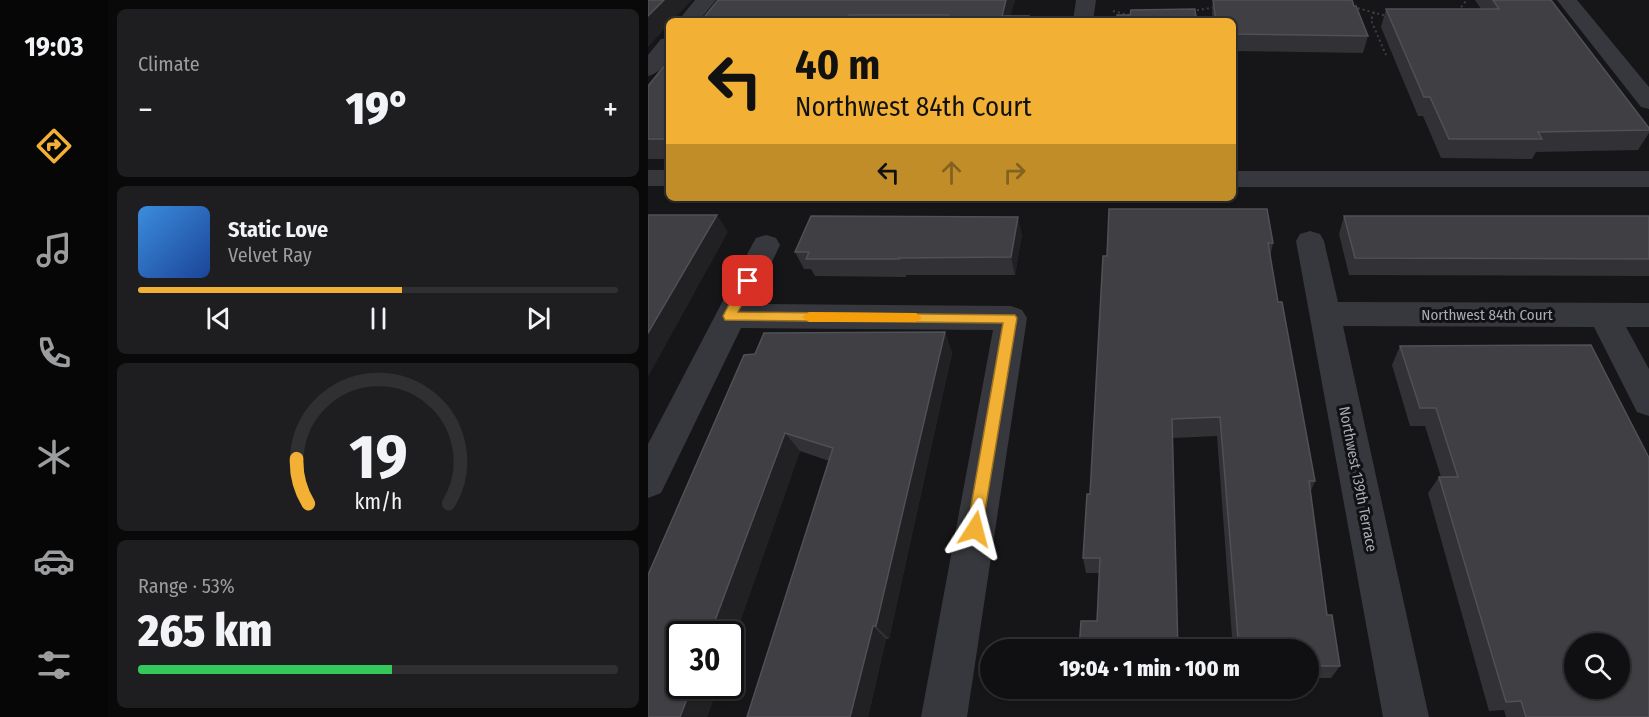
<!DOCTYPE html>
<html lang="en">
<head>
<meta charset="utf-8">
<style>
	body { margin:0; font-family:"Fira Sans Condensed",sans-serif; background:#1e1e20; color:#f1f3f6; height:100vh; display:flex; flex-direction:column; font-size:22px; white-space:nowrap }
	* { box-sizing:border-box; margin:0 }
	p { font-size:20px; color:#9c9d9f }
	.icon { flex:none; width:33px; height:33px; fill:none; stroke:currentColor; stroke-width:2; stroke-linecap:round; stroke-linejoin:round }
	.map { position:relative; flex:1; overflow:hidden }
	.details { display:flex; flex-direction:column; gap:9px; padding:9px; background:#09090a; width:540px }
	.details>* { flex:none }
	.top-card { position:absolute; left:18px; top:18px; width:570px; height:183px; border-radius:9px; box-shadow:0 2px 4px #0004,0 0 0 2px #303032; background:#f2b134; color:#111; overflow:hidden }
	.controls { position:absolute; left:916px; top:633px; display:grid; gap:12px }
	.controls a { display:grid; place-items:center; width:66px; height:66px; border-radius:50%; background:#101012; box-shadow:0 2px 4px #0004,0 0 0 2px #303032; font-size:30px }
	.speed { position:absolute; left:18px; top:621px; display:flex; gap:12px; font-size:30px; font-weight:700; text-align:center }
	.speed>* { display:grid; place-content:center; width:78px; height:78px; border-radius:50%; background:#101012; box-shadow:0 2px 4px #0004,0 0 0 2px #303032; line-height:1 }
	.speed .limit { border:3px solid #111; border-radius:9px; background:#fff; color:#111 }
	.pin { position:absolute; display:grid; place-items:center; width:51px; height:51px; color:#fff; margin:-26px; border-radius:12px; box-shadow:0 3px 9px #0006 }
	.me { position:absolute; width:66px; margin:-33px; rotate:9deg; stroke-linejoin:round; filter:drop-shadow(0 0 4px #0008) }
	.turn { display:flex; align-items:center; gap:21px; height:126px; padding:0 30px; font-size:27px }
	.turn .icon { width:78px; height:78px; stroke-width:2.5 }
	.turn b { display:block; font-size:42px; line-height:51px }
	.lanes { display:flex; align-items:center; height:57px; padding:0 30px; background:#0003; justify-content:center; gap:30px; direction:ltr }
	.lanes .off { opacity:.35 }
	.big { font-size:45px; font-weight:800; line-height:1.1 }
	.details .card { flex:1; display:flex; flex-direction:column; justify-content:center; gap:9px; min-width:0; padding:0 21px; border-radius:9px; background:#1e1e20 }
	.details .dial { align-items:center; gap:0 }
	.dial svg { height:156px; overflow:visible; fill:none; stroke:#303032; stroke-width:7; stroke-linecap:round; text-anchor:middle }
	.dial text { fill:#f1f3f6; stroke:none }
	.song { display:flex; align-items:center; gap:18px }
	.cover { width:72px; height:72px; border-radius:9px; background:linear-gradient(135deg,hsl(210 70% 55%),hsl(220 70% 35%)) }
	.played { height:6px; border-radius:3px; background:linear-gradient(90deg,#f2b134 55%,#303032 55%) }
	.keys { display:flex; justify-content:space-around; direction:ltr }
	.heat { display:flex; justify-content:space-between; align-items:center; font-size:33px; direction:ltr }
	.charge { height:9px; border-radius:4px; background:linear-gradient(90deg,#34c759 53%,#303032 0) }
	.trip { position:absolute; left:332px; top:639px; width:339px; height:60px; border-radius:30px; background:#101012; box-shadow:0 2px 4px #0004,0 0 0 2px #303032; font-weight:800; line-height:60px; text-align:center }
	main { display:flex; flex:1; min-height:0 }
	.menu { display:flex; flex-direction:column; width:108px; justify-content:space-around; align-items:center; background:#060607; color:#9c9d9f }
	.menu .icon { width:42px; height:42px }
	.menu .on { color:#f2b134 }
	.menu b { font-size:27px; color:#f1f3f6 }
	.map>svg:first-child { display:block }
	.lines { fill:none; stroke-linecap:round; stroke-linejoin:round }
	.path { stroke:#3d3f44; stroke-width:2; stroke-dasharray:2 3; stroke-linecap:butt }
	.street { fill:#37383d; fill-rule:evenodd }
	.wall { fill:#323236 }
	.shaded-wall { fill:#212124 }
	.building { fill:#3f3f44; stroke:#4f5156; stroke-width:1.5; fill-rule:evenodd }
	.route { fill:#f2b134; stroke:#9d7322; stroke-width:1.5 }
	.slow { fill:#f59e0b }
	.labels { text-anchor:middle; stroke-width:6; stroke-linejoin:round; paint-order:stroke }
	.street-label { font-size:15px; fill:#a8adb8; stroke:#111113 }
</style>
</head>
<body>
<main>
<nav class="menu">
<b>19:03</b>
<svg class="icon on" aria-label="directions" viewBox="0 0 24 24"><path d="M12 3l9 9-9 9-9-9zM9 14v-3h6M13 9l2 2-2 2"/></svg>
<svg class="icon" aria-label="music" viewBox="0 0 24 24"><path d="M9 18V5l10-2v13"/><circle cx="6" cy="18" r="3"/><circle cx="16" cy="16" r="3"/></svg>
<svg class="icon" aria-label="phone" viewBox="0 0 24 24"><path d="M5 4h4l2 5-3 2q2 4 5 5l2-3 5 2v4C11 20 4 13 5 4z"/></svg>
<svg class="icon" aria-label="climate" viewBox="0 0 24 24"><path d="M12 3v18M4 7l16 10M4 17L20 7"/></svg>
<svg class="icon" aria-label="car" viewBox="0 0 24 24"><path d="M5 17H2v-5l4-1 3-4h7l3 4 3 1v5h-3M9 17h6M6 11h13"/><circle cx="7" cy="17" r="2"/><circle cx="17" cy="17" r="2"/></svg>
<svg class="icon" aria-label="filters" viewBox="0 0 24 24"><path d="M4 7h16M4 17h16"/><circle cx="9" cy="7" r="2"/><circle cx="15" cy="17" r="2"/></svg>
</nav>
<section class="details">
<div class="card"><p>Climate</p>
<div class="heat"><a>−</a><b class="big">19°</b><a>+</a></div>
</div>
<div class="card">
<div class="song"><i class="cover"></i><div><b>Static Love</b><p>Velvet Ray</p></div></div>
<div class="played"></div>
<div class="keys"><svg class="icon" aria-label="previous" viewBox="0 0 24 24"><path d="M18 5L8 12l10 7zM5 5v14"/></svg><svg class="icon" aria-label="pause" viewBox="0 0 24 24"><path d="M8 5v14M16 5v14"/></svg><svg class="icon" aria-label="next" viewBox="0 0 24 24"><path d="M6 5l10 7-10 7zM19 5v14"/></svg></div>
</div>
<div class="card dial"><svg viewBox="0 0 100 80">
<path d="M14 69A42 42 0 1 1 86 69"/>
<path d="M14 69A42 42 0 0 1 8 46" stroke="#f2b134"/>
<text x="50" y="56" font-size="32" font-weight="700">19</text>
<text x="50" y="72" font-size="11">km/h</text>
</svg></div>
<div class="card"><p>Range · 53%</p><b class="big">265 km</b><div class="charge"></div></div>
</section>
<div class="map">
<svg width="1001" height="717" viewBox="0 0 1001 717">
	<rect width="100%" height="100%" fill="#161618"/>
	<g class="lines">
		<!-- path -->
		<g class="path">
			<path d="M705,7L739,16"/>
			<path d="M546,10L550,21"/>
			<path d="M465,11L484,16"/>
			<path d="M544,11L569,7"/>
			<path d="M810,11L818,1"/>
			<path d="M726,12L723,20L738,55"/>
		</g>
		<!-- street -->
		<g class="street">
			<path d="M47,0H68L51,21H30Z"/>
			<path d="M428,0H448L445,21H425Z"/>
			<path d="M909,0H929L1001,87V109L993,107Z"/>
			<path d="M21,38C21,54 19,71 0,76V55L13,39Z"/>
			<rect x="0" y="170" width="21" height="16"/>
			<rect x="585" y="171" width="416" height="16"/>
			<path d="M662,231L672,234L676,241L690,302L1001,303V327H978L1001,369V416L989,412L946,327L695,326L781,717H735L648,241L652,234Z"/>
			<path d="M118,235L128,238L132,245L104,304L363,306L374,310L379,318L319,717H273L345,330L93,328L13,493L0,498V444L104,245L108,238Z"/>
		</g>
	</g>
	<!-- wall -->
	<g class="wall">
		<path d="M367,0L362,16L382,21H53Z"/>
		<path d="M565,0H704L720,36L715,53L585,51V21H565L564,13Z"/>
		<path d="M827,0H903L1001,128V133L990,150L888,152L884,159L793,158L775,116H770L733,27L738,9H833Z"/>
		<path d="M21,60V159H0V86Z"/>
		<path d="M696,216H1001V276L701,275L691,234Z"/>
		<path d="M374,234L367,275H258V277L167,276L163,269H156L147,252Z"/>
		<path d="M625,243L622,258L630,302L667,481L662,493L679,615L692,666L683,678H660V650H585L569,436L525,438L449,621L451,573H438L435,558L442,494L459,256Z"/>
		<path d="M297,332L304,353L241,639H238L220,717H99L181,461L152,451L82,650V634H32V686H70L59,717H0V575L96,355L107,354L116,333Z"/>
		<path d="M752,346L1001,717H858L856,710L841,711L780,493L791,477H793L777,426H762L744,365Z"/>
	</g>
	<!-- shaded-wall -->
	<g class="shaded-wall">
		<path d="M16,0H44L24,21H21V24L0,47V16Z"/>
		<path d="M358,0H367L361,21L354,16Z"/>
		<path d="M201,15L203,21H196Z"/>
		<path d="M69,215L80,232L0,377V333Z"/>
		<path d="M370,217L374,234L367,275L363,257Z"/>
		<path d="M297,332L304,353L241,639L228,626Z"/>
		<path d="M137,433L152,451L82,650V634H62Z"/>
		<path d="M225,626L238,639L220,717H202Z"/>
		<path d="M44,686H70L59,717H32Z"/>
	</g>
	<!-- building -->
	<g class="building">
		<path d="M0,0H16L0,16Z"/>
		<path d="M70,0H358L354,16H381L380,21H298L300,15H201L196,21H53Z"/>
		<path d="M565,0H704L706,6H708L720,36L585,34V21H568Z"/>
		<path d="M845,0H903L1001,128V130L890,132L894,139H801L782,97H776L738,9H851Z"/>
		<path d="M547,9L548,21H469V15H482L483,10Z"/>
		<path d="M21,60V139H0V86Z"/>
		<path d="M461,209H619L625,243H620L630,302H634L667,481H661L679,615H684L692,666H660V650H591L572,417L524,419L530,650H431L433,621H449L452,558H435L439,494H442L455,256H459Z"/>
		<path d="M0,215H69L0,333Z"/>
		<path d="M163,216L370,217L363,257L251,258V259H158L161,252H147Z"/>
		<path d="M696,216H1001V259L707,258Z"/>
		<path d="M297,332L228,626H225L202,717H99L185,448L137,433L62,634H32V686H44L32,717H0V575L96,355L107,354L116,333Z"/>
		<path d="M943,345L1001,458V717H878L873,701L858,702L791,477H810L788,408H772L752,346ZM927,644H972V688H927Z"/>
	</g>
	<!-- route -->
	<path class="route" d="M100,276L106,281L90,312L367,315L369,318L333,535L327,537L322,535L319,529L355,323L77,320L75,316L95,278Z"/>
	<!-- slow -->
	<path class="slow" d="M161,312L268,313L274,318L268,322H161L154,317Z"/>
	<g class="labels">
		<!-- street labels -->
		<g class="street-label">
			<text x="839" y="320">Northwest 84th Court</text>
			<text transform="translate(710 479) rotate(79)" y="5">Northwest 139th Terrace</text>
		</g>
	</g>
</svg>
<div class="controls">
<a><svg class="icon" aria-label="search" viewBox="0 0 24 24"><circle cx="10" cy="10" r="6"/><path d="M15 15l6 6"/></svg></a>
</div>
<div class="speed"><div class="limit">30</div></div>
<div class="pin" style="left:100px;top:281px;background:#d93025"><svg class="icon" aria-label="arrive" viewBox="0 0 24 24"><path d="M6 21V4h12l-3 4 3 4H6"/></svg></div>
<svg class="me" style="left:327px;top:529px" viewBox="-20 -20 40 40"><path d="M0-17L14 15 0 8-14 15z" fill="#f2b134" stroke="#fff" stroke-width="4"/></svg>
<div class="trip">19:04 · 1 min · 100 m</div>
<div class="top-card">
<div class="turn"><svg class="icon" aria-label="left" viewBox="0 0 24 24"><path d="M17 20v-9H6M10 6l-5 5 5 5"/></svg><div><b>40 m</b>Northwest 84th Court</div></div>
<div class="lanes"><svg class="icon" aria-label="left" viewBox="0 0 24 24"><path d="M17 20v-9H6M10 6l-5 5 5 5"/></svg><svg class="icon off" aria-label="ahead" viewBox="0 0 24 24"><path d="M12 20V5M6 11l6-6 6 6"/></svg><svg class="icon off" aria-label="right" viewBox="0 0 24 24"><path d="M7 20v-9h11M14 6l5 5-5 5"/></svg></div>
</div>
</div>
</main>
</body>
</html>
